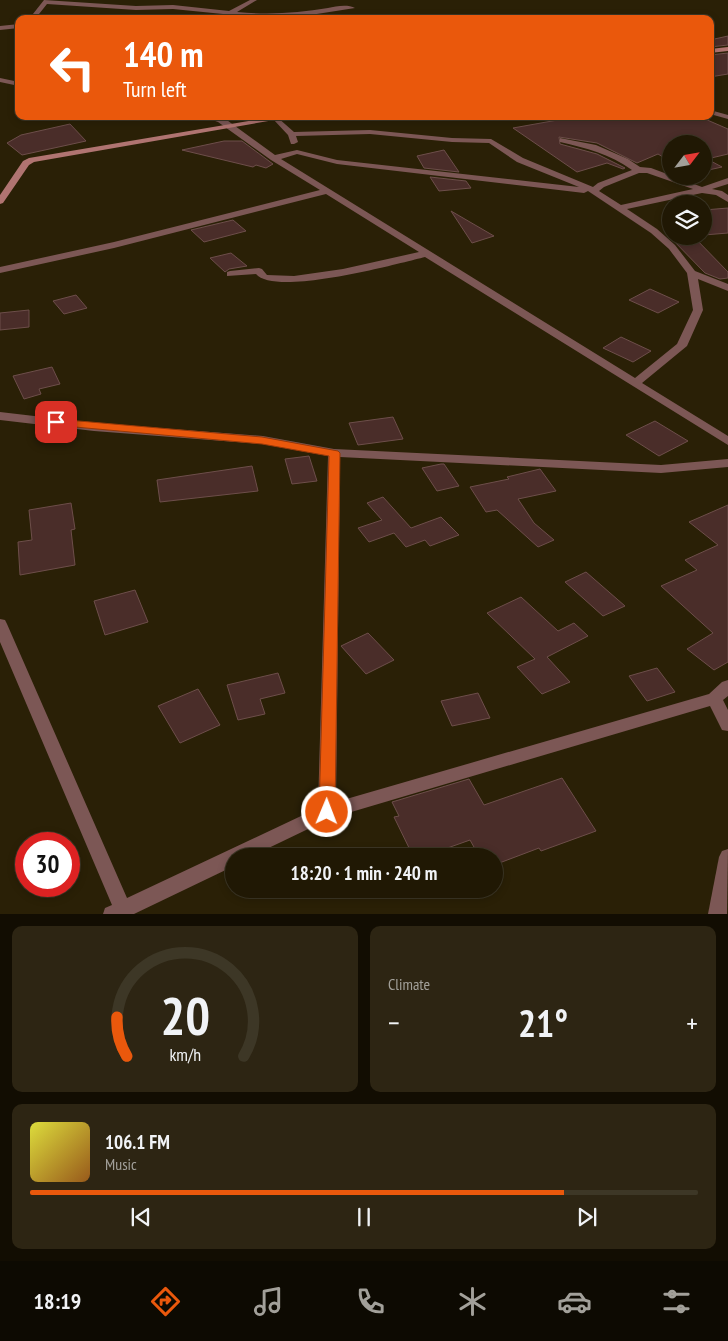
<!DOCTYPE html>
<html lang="en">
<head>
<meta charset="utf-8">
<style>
	body { margin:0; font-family:"PT Sans Narrow",sans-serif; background:#2d2513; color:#f1f3f6; height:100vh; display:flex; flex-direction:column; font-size:19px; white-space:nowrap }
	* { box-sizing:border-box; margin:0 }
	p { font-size:16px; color:#a2a09a }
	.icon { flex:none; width:28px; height:28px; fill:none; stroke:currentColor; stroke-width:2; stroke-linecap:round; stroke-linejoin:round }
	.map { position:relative; height:914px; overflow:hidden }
	.details { display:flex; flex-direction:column; gap:12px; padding:12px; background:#120d02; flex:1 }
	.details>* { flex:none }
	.top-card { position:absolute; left:15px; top:15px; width:699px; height:105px; border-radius:10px; box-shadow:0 2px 8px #0003,0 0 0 1px #3d3726; background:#ea580c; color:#fff; overflow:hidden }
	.needle { width:32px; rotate:59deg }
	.fabs { position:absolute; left:662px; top:135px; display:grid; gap:10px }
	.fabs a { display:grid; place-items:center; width:50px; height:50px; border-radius:50%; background:#201804; box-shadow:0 2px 8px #0003,0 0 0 1px #3d3726; font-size:25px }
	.speed { position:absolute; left:15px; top:832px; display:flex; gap:10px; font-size:25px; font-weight:700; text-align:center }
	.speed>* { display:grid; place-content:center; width:65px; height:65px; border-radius:50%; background:#201804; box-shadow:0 2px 8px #0003,0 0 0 1px #3d3726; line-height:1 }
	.speed .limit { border:8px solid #d22; background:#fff; color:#111 }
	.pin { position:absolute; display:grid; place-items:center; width:42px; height:42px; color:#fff; margin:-21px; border-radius:10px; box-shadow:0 2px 8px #0006 }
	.me { position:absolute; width:55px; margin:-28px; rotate:1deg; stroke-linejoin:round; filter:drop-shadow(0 0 4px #0008) }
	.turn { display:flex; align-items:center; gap:18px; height:105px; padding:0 25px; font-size:22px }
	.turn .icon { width:65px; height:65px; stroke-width:2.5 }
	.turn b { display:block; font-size:35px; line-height:42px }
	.big { font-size:38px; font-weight:700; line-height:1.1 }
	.details .tile { flex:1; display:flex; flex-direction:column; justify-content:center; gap:8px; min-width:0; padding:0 18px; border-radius:10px; background:#2d2513 }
	.details .dial { align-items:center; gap:0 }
	.dial svg { height:130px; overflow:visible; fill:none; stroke:#3d3726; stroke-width:7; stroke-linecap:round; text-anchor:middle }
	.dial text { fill:#f1f3f6; stroke:none }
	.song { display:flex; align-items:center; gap:15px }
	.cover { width:60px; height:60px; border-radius:8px; background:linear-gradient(135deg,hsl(60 70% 55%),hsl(30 70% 35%)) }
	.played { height:5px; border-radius:2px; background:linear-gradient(90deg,#ea580c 80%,#3d3726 80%) }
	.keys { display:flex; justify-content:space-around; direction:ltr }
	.heat { display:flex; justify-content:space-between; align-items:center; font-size:28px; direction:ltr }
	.details .tiles { flex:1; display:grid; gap:12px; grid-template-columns:1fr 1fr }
	.tile:last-child { grid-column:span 2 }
	.trip { position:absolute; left:225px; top:848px; width:278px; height:50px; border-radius:25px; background:#201804; box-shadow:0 2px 8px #0003,0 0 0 1px #3d3726; font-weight:700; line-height:50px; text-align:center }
	.dock { display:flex; height:80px; justify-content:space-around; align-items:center; background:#0d0a02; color:#a2a09a }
	.dock .icon { width:35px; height:35px }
	.dock .current { color:#ea580c }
	.dock b { font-size:22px; color:#f1f3f6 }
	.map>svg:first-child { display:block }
	.building { fill:#4a2d29; stroke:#6d4e4a }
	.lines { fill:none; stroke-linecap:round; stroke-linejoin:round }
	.street { fill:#7c5755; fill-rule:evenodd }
	.secondary { fill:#b07471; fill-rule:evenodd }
	.route { fill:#ea580c; stroke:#983908 }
</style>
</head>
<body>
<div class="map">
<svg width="728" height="914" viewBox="0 0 728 914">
	<rect width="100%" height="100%" fill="#2a2006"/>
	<!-- building -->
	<g class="building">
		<path d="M728,36V45L710,47V40Z"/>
		<path d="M728,53V74L710,77V55Z"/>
		<path d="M580,116H698L728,129V154L707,159L722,167L704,171V144H671V162L658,154L637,163L597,143L559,137L560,144L597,154L625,168L623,169L607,163L577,172L513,128Z"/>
		<path d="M70,124L86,141L22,155L7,143L21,135Z"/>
		<path d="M224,141H242L273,164L266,168L256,165L253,167L182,150Z"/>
		<path d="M444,150L459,172L424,168L417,156Z"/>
		<path d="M430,177L466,181L471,188L439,191Z"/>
		<path d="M728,208V233L704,235V210Z"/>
		<path d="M451,211L494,236L472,243Z"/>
		<path d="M233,220L246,231L204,242L191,230Z"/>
		<path d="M669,236H693L728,272V278L720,279L705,273Z"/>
		<path d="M231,253L247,266L229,269L225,272L210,258Z"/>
		<path d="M650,289L679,302L658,313L629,300Z"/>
		<path d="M76,295L87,308L64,314L53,301Z"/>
		<path d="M29,310V327L0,330V313Z"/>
		<path d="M621,337L651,351L633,362L603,348Z"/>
		<path d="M52,367L60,384L39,389L41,394L24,399L13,376Z"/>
		<path d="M393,417L403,439L358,445L349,423Z"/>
		<path d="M655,421L688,441L659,456L626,435Z"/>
		<path d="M309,456L317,481L292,484L285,459Z"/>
		<path d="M441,464H444L459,486L437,491L422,468Z"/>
		<path d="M252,466L258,491L160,502L157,480Z"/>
		<path d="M540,469L556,491L518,499L534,523L554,540L538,547L497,510L486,512L470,487L509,479L507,477Z"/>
		<path d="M383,497L411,528L441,517L459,535L430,546L425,540L406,547L394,533L369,542L358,528L382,520L367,503Z"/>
		<path d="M71,503L75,529L71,530L75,565L20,575L18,542L32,540L29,510Z"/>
		<path d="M728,505V662L714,670L687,649L713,633L661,586L697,570L685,560L718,545L689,522Z"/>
		<path d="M586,572L625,606L603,616L565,582Z"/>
		<path d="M135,590L148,622L105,635L94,601Z"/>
		<path d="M521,597L558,631L574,623L588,636L547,657L570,682L542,694L517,667L535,659L487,613Z"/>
		<path d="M368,633L394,660L366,674L341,646Z"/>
		<path d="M657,668L675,692L647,701L629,676Z"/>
		<path d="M278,673L285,693L260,699L265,714L238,720L227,685Z"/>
		<path d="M198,689L220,725L180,743L158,706Z"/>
		<path d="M478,693L490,718L452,726L441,701Z"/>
		<path d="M562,778L596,831L541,851L539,848L494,865V856H479L470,840L425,856H413L394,817L399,816L392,802L469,779L484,805Z"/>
	</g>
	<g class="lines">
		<!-- street -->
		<g class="street">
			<path d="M250,0H257L237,12C268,15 298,13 328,8C336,6 348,4 355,8L304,16L281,17L243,16L173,9L136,10L47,4L35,19H29L44,0L136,6L173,5L229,11Z"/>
			<path d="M19,24V28L0,30V26Z"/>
			<path d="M0,78L19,82V86L0,82Z"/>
			<path d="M710,110L728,115V119L710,114Z"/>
			<path d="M201,116L224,118L275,155L297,150L337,160L579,187L517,162L489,143L452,142L370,134L296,136L298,142L294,144H291L288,135L273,119L277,117L294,132L370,130L452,138L491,139L523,158L593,187L598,183L632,170C610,154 586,148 560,142V138L596,145L628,159L640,167L651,168L702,187L728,178V184L712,189L722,191L728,195V202L716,195L702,193L627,209L657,229L675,245L695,271L728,284V291L698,279L703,310L687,346L642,383L728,436V445L425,257C397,264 275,297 256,274L227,276V272L230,271L259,268L262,269L267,275L294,276L343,269L419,252L326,194L114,248L0,273V267L114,242L320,190L271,160L218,122ZM297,154L337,164L584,193L588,191L651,233L669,249L687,273L693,310L677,344L635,378L281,159ZM639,173H647L693,189L621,205L599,191L604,187Z"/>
			<path d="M0,412L94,423L263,436L334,449L661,465L728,459V467L661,473L340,457L336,802L709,694L722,682L728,680V696L723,700L728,710V731L722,730L710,706L331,818L252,856H234V866L134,914H103L105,908L112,905L0,642V619L5,620L7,624L127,898L318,808L328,456L263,444L94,431L0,420Z"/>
			<path d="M728,849L727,914H708L719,857L722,851Z"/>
		</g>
		<!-- secondary -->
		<g class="secondary">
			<path d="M728,47V51L710,53V49Z"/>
			<path d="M278,116H297L34,162L29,165L3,203L0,204V195L23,161L29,158Z"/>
		</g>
	</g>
	<!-- route -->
	<path class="route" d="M56,419L262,437L338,451L340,453L335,812L332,817L327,819L321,817L319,812L329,456L262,444L53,425L51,422L53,420Z"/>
</svg>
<div class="fabs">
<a><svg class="needle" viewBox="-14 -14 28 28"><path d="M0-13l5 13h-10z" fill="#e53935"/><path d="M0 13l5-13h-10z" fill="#a2a09a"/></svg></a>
<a><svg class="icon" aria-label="layers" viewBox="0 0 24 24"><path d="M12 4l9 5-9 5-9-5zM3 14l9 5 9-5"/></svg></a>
</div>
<div class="speed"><div class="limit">30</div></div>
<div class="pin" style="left:56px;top:422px;background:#d93025"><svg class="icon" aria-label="arrive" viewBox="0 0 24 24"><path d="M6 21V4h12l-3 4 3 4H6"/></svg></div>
<svg class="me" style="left:327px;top:812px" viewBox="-20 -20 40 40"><circle r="17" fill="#ea580c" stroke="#fff" stroke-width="3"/><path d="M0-11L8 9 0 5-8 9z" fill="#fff"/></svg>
<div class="trip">18:20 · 1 min · 240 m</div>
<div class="top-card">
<div class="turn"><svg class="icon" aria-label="left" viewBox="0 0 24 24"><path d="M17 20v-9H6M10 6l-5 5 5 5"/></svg><div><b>140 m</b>Turn left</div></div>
</div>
</div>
<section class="details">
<div class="tiles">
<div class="tile dial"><svg viewBox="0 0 100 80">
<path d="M14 69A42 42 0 1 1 86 69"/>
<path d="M14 69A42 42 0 0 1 8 45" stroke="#ea580c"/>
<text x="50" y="56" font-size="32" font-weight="700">20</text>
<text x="50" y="72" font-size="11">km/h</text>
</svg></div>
<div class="tile"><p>Climate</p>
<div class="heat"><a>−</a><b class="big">21°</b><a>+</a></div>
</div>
<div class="tile">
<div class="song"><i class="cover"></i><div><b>106.1 FM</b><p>Music</p></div></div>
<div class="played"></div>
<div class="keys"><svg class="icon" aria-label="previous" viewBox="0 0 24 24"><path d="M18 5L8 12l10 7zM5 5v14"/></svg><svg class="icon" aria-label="pause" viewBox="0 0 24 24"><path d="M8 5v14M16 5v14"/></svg><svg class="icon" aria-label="next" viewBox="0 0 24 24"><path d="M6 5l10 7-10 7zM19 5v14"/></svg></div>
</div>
</div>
</section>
<nav class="dock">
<b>18:19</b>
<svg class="icon current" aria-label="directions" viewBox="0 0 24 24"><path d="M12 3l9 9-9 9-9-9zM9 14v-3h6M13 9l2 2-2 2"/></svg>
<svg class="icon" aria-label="music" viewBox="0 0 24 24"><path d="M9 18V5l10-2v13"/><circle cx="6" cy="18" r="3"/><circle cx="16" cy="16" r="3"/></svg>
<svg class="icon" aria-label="phone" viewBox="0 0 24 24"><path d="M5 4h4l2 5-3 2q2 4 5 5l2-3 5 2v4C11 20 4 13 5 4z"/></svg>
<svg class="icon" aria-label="climate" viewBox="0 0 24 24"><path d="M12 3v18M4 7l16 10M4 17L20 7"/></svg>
<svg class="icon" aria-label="car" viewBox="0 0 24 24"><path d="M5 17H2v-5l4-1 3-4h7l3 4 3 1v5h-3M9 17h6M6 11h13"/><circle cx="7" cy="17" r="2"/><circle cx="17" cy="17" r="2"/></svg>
<svg class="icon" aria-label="filters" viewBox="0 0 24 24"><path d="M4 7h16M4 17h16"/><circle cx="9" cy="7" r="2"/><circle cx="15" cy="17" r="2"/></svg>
</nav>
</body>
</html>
